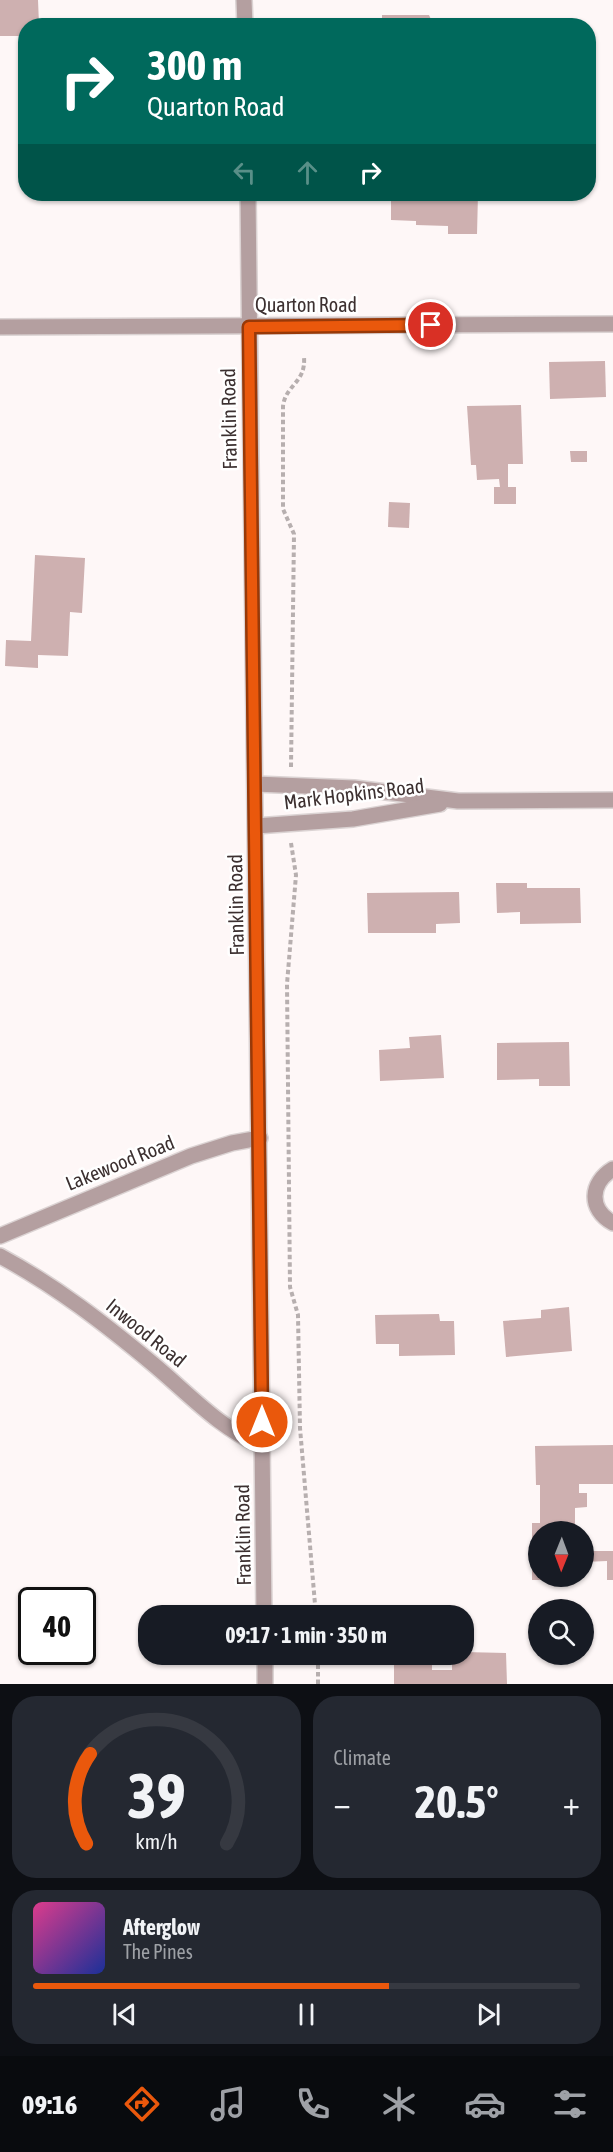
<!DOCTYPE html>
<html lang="en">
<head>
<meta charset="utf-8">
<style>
	body { margin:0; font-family:"Asap Condensed",sans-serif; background:#242831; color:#f1f3f6; height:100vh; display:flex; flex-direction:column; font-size:22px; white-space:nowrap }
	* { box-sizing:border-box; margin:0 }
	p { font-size:20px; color:#9ea1a6 }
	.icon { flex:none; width:33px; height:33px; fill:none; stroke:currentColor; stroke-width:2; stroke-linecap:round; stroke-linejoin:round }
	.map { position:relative; height:1684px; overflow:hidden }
	.side { display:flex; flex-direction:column; gap:12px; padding:12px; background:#0d0f14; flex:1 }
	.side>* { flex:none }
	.banner { position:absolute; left:18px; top:18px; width:578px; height:183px; border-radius:24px; box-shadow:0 2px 4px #0004; background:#00695c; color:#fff; overflow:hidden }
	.needle { width:39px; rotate:181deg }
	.tools { position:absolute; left:528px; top:1521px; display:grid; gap:12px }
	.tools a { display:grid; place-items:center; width:66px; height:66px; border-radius:50%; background:#171b24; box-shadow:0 2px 4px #0004; font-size:30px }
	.speed { position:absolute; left:18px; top:1587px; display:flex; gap:12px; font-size:30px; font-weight:700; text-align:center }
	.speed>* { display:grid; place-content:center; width:78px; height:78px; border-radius:50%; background:#171b24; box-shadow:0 2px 4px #0004; line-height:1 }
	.speed .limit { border:3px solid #111; border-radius:9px; background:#fff; color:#111 }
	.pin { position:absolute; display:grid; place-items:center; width:51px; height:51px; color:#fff; margin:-26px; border:3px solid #fff; border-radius:50%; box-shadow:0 2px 6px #0007 }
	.me { position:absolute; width:66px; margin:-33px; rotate:0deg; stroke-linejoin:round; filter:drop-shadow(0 0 4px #0008) }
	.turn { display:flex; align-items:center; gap:21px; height:126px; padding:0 30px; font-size:27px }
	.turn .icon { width:78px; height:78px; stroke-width:2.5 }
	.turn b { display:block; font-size:42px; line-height:51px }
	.lanes { display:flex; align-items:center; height:57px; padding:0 30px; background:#0003; justify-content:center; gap:30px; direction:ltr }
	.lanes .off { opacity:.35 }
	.big { font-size:45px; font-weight:700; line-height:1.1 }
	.side .card { flex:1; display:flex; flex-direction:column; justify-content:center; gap:9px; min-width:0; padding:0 21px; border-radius:24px; background:#242831 }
	.side .dial { align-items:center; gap:0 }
	.dial svg { height:156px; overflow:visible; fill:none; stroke:#363941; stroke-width:7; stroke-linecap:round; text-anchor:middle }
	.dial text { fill:#f1f3f6; stroke:none }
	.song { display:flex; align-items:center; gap:18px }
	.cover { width:72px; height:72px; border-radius:9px; background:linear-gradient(135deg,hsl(330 70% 55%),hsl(230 70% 35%)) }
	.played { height:6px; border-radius:3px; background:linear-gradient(90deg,#ea580c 65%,#363941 65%) }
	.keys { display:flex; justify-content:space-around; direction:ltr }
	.heat { display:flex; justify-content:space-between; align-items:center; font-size:33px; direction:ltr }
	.side .tiles { flex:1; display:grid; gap:12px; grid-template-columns:1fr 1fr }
	.card:last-child { grid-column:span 2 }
	.trip { position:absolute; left:138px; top:1605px; width:336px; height:60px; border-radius:24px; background:#171b24; box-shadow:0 2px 4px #0004; font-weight:700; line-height:60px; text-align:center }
	.menu { display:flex; height:96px; justify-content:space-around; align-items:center; background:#090b0e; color:#9ea1a6 }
	.menu .icon { width:42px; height:42px }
	.menu .current { color:#ea580c }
	.menu b { font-size:27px; color:#f1f3f6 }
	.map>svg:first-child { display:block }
	.building { fill:#ceb0b0 }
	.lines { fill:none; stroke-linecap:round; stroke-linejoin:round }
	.minor-casing { stroke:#dbd3d3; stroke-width:18 }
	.tertiary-casing { stroke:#dbd3d3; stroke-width:18 }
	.path { stroke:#b7afaf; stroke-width:4; stroke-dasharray:4.5 3; stroke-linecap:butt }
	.minor { stroke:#b49fa0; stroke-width:15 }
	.tertiary { stroke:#b49fa0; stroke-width:15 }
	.route-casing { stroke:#983908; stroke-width:15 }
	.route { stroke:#ea580c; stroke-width:10 }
	.labels { text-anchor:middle; stroke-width:5; stroke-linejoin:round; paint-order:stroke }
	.street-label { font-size:20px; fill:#3c3030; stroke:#fff }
</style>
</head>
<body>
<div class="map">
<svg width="613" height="1684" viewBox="0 0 613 1684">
	<rect width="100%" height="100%" fill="#fef7f7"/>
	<!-- building -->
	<g class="building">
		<path d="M0,0H38L39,24L26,26V36H0Z"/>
		<path d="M382,15H429L434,26H382Z"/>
		<path d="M391,194H478L477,234H448V226L416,225V221L391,220Z"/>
		<path d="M605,361L606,397L550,399L549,362Z"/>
		<path d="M521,405L523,464H508V487H516V504H494V487H500L499,479L477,480L476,465H471L467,406Z"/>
		<path d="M570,451H587V462H571Z"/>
		<path d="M389,502L410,503L409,528L388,527Z"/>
		<path d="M35,555L85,558L82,613L70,612L68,656L38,655V668L5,666L6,640L31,641Z"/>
		<path d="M496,883H527V888H580L581,923L520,924V912L497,913Z"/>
		<path d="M459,892L460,923L436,924V933H368L367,893Z"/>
		<path d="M441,1035L444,1078L380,1081L379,1050L410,1048L409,1037Z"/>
		<path d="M569,1042L570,1086H539V1079L497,1080V1043Z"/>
		<path d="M569,1307L572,1351L506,1357L503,1321L541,1318V1310Z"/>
		<path d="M439,1314L440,1321H454L455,1355L399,1356V1344H376L375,1315Z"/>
		<path d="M613,1445V1484H579V1493H587V1507L575,1508V1532H538V1576H563V1580H532V1523H540V1485H536L535,1446Z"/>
		<path d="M584,1551H613V1580H607V1561L584,1562Z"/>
		<path d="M464,1652L506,1653L507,1684H394V1654H432V1670H452V1654H464Z"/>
	</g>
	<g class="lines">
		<defs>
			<g id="minor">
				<path d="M255,784L354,788L458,801L613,800"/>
				<path d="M256,826L353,819L440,804"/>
				<path d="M613,1169C590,1183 588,1209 613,1223"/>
				<path d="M0,1236L191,1156L232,1143L260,1138"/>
				<path d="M0,1256C56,1286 105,1324 153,1364C189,1394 219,1428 262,1446"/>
			</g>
			<g id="tertiary">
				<path d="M244,0L245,26"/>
				<path d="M248,194L264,1616"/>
				<path d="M0,327L613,324"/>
				<path d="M265,1654V1684"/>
			</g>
		</defs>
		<!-- minor casing -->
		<use href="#minor" class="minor-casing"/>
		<!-- tertiary casing -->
		<use href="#tertiary" class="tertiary-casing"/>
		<!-- path -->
		<g class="path">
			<path d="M291,767L294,534L283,509V406C286,384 306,383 304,357"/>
			<path d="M291,843L296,875L287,984L290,1287L298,1315L300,1428L316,1616"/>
			<path d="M318,1684V1654"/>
		</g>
		<!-- minor -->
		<use href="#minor" class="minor"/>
		<!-- tertiary -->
		<use href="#tertiary" class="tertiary"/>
	</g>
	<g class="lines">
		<defs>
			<path id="route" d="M262,1422L249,327L431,325"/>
		</defs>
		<!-- route casing -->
		<use href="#route" class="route-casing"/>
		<!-- route -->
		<use href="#route" class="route"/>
	</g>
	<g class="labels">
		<!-- street labels -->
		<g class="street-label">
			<text x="306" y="312">Quarton Road</text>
			<text transform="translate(229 419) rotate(-91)" y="7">Franklin Road</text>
			<text transform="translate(354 794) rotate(-7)" y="7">Mark Hopkins Road</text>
			<text transform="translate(236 905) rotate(-91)" y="7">Franklin Road</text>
			<text transform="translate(120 1163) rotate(-22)" y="7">Lakewood Road</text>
			<text transform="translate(146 1333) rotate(39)" y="7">Inwood Road</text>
			<text transform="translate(243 1535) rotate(-91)" y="7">Franklin Road</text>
		</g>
	</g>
</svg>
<div class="tools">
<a><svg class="needle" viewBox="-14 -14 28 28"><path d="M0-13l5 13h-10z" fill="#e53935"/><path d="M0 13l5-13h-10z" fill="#9ea1a6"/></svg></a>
<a><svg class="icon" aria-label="search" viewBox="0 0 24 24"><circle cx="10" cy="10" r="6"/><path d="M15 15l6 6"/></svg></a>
</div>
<div class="speed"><div class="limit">40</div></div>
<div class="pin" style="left:431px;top:325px;background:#d93025"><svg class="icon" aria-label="arrive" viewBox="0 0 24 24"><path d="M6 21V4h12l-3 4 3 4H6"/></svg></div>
<svg class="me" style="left:262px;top:1422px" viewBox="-20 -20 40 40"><circle r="17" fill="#ea580c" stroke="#fff" stroke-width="3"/><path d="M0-11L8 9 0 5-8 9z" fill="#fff"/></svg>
<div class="trip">09:17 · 1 min · 350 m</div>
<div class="banner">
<div class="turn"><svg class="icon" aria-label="right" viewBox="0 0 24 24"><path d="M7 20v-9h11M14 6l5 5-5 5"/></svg><div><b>300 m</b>Quarton Road</div></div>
<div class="lanes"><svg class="icon off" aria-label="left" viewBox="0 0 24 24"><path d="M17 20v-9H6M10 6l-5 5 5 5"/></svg><svg class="icon off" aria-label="ahead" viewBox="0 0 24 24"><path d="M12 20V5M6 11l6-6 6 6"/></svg><svg class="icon" aria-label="right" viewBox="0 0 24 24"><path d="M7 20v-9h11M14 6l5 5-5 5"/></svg></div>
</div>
</div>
<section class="side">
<div class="tiles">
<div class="card dial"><svg viewBox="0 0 100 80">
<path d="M14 69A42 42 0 1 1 86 69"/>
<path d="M14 69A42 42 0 0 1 16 23" stroke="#ea580c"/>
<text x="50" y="56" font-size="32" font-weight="700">39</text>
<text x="50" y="72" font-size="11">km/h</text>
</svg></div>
<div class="card"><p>Climate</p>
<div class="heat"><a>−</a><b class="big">20.5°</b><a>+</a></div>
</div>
<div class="card">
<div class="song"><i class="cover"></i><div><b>Afterglow</b><p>The Pines</p></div></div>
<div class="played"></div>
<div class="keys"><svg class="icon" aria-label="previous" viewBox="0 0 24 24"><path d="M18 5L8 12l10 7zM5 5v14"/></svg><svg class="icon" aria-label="pause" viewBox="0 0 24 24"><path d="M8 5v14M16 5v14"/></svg><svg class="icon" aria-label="next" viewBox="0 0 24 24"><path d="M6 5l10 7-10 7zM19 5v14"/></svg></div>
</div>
</div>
</section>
<nav class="menu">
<b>09:16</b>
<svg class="icon current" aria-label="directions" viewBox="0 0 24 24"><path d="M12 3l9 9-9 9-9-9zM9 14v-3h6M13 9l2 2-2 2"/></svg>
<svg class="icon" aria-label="music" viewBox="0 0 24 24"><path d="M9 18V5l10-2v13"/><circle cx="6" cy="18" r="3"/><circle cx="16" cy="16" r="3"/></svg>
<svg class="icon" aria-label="phone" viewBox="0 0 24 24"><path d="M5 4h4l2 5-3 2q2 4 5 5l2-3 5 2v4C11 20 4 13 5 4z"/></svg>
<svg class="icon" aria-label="climate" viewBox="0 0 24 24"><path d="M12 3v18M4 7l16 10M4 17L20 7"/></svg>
<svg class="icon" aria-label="car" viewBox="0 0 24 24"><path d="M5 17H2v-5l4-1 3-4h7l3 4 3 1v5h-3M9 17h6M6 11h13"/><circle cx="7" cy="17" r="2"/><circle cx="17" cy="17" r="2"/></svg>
<svg class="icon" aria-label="filters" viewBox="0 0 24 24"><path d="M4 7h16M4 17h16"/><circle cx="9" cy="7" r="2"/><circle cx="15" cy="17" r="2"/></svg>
</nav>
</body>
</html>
